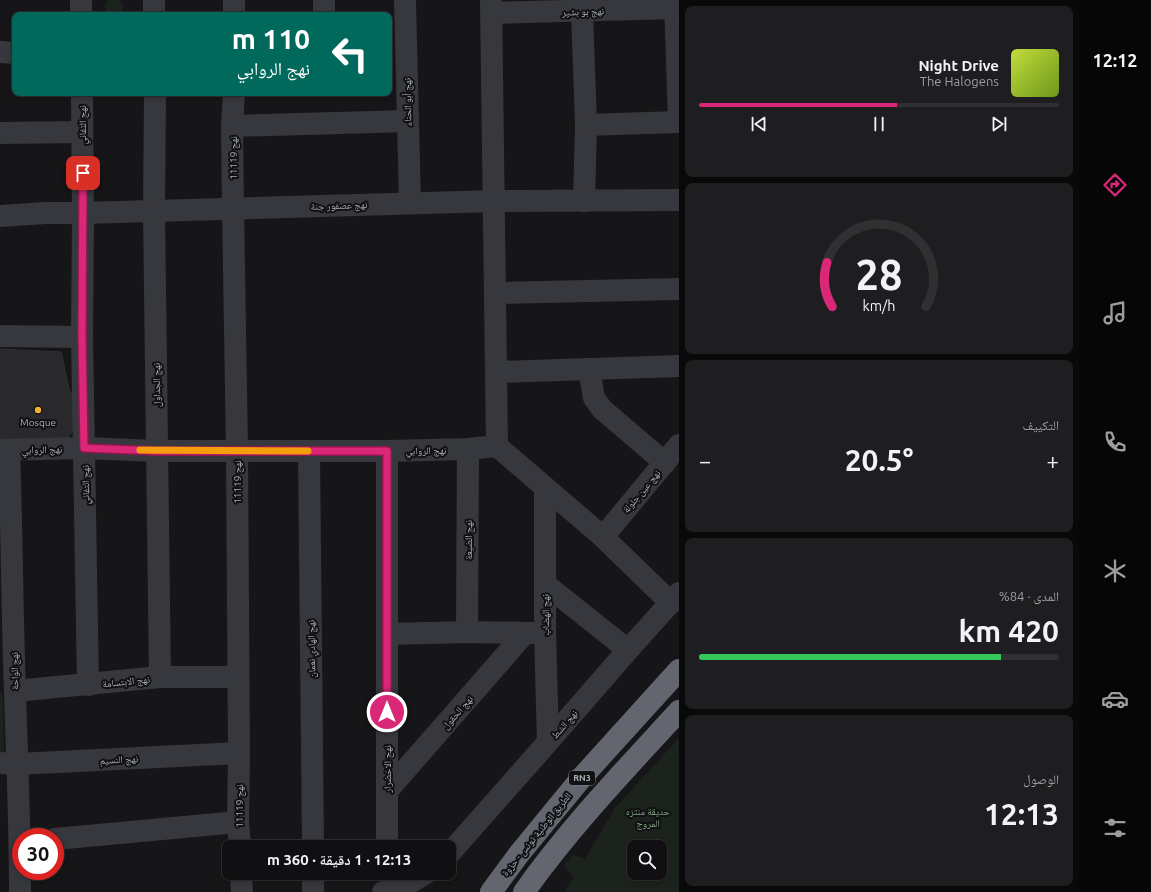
<!DOCTYPE html>
<html lang="ar">
<head>
<meta charset="utf-8">
<style>
	body { margin:0; font-family:Ubuntu,"Noto Naskh Arabic",sans-serif; background:#1e1e20; color:#f1f3f6; direction:rtl; height:100vh; display:flex; flex-direction:column; font-size:15px; white-space:nowrap }
	* { box-sizing:border-box; margin:0 }
	p { font-size:13px; color:#9c9d9f }
	.icon { flex:none; width:22px; height:22px; fill:none; stroke:currentColor; stroke-width:2; stroke-linecap:round; stroke-linejoin:round }
	.map { position:relative; flex:1; overflow:hidden; direction:ltr }
	.side { display:flex; flex-direction:column; gap:6px; padding:6px; background:#09090a; width:400px }
	.side>* { flex:none }
	.banner { position:absolute; left:12px; top:12px; width:380px; height:84px; border-radius:8px; box-shadow:0 2px 6px #0003,0 0 0 1px #303032; direction:rtl; background:#00695c; color:#fff; overflow:hidden }
	.buttons { position:absolute; left:627px; top:840px; display:grid; gap:8px }
	.buttons a { display:grid; place-items:center; width:40px; height:40px; border-radius:8px; background:#101012; box-shadow:0 2px 6px #0003,0 0 0 1px #303032; font-size:20px }
	.speed { position:absolute; left:12px; top:828px; display:flex; gap:8px; font-size:20px; font-weight:700; text-align:center }
	.speed>* { display:grid; place-content:center; width:52px; height:52px; border-radius:50%; background:#101012; box-shadow:0 2px 6px #0003,0 0 0 1px #303032; line-height:1 }
	.speed .limit { border:6px solid #d22; background:#fff; color:#111 }
	.pin { position:absolute; display:grid; place-items:center; width:34px; height:34px; color:#fff; margin:-17px; border-radius:8px; box-shadow:0 2px 6px #0006 }
	.me { position:absolute; width:44px; margin:-22px; rotate:0deg; stroke-linejoin:round; filter:drop-shadow(0 0 3px #0008) }
	.turn { display:flex; align-items:center; gap:14px; height:84px; padding:0 16px; font-size:18px }
	.turn .icon { width:52px; height:52px; stroke-width:2.5 }
	.turn b { display:block; font-size:28px; line-height:34px }
	.big { font-size:30px; font-weight:600; line-height:1.1 }
	.side .widget { flex:1; display:flex; flex-direction:column; justify-content:center; gap:6px; min-width:0; padding:0 14px; border-radius:8px; background:#1e1e20 }
	.side .dial { align-items:center; gap:0 }
	.dial svg { height:104px; overflow:visible; fill:none; stroke:#303032; stroke-width:7; stroke-linecap:round; text-anchor:middle }
	.dial text { fill:#f1f3f6; stroke:none }
	.song { display:flex; align-items:center; gap:12px }
	.cover { width:48px; height:48px; border-radius:6px; background:linear-gradient(135deg,hsl(70 70% 55%),hsl(80 70% 35%)) }
	.played { height:4px; border-radius:2px; background:linear-gradient(90deg,#db2777 55%,#303032 55%) }
	.keys { display:flex; justify-content:space-around; direction:ltr }
	.heat { display:flex; justify-content:space-between; align-items:center; font-size:22px; direction:ltr }
	.charge { height:6px; border-radius:3px; background:linear-gradient(90deg,#34c759 84%,#303032 0) }
	.trip { position:absolute; left:222px; top:840px; width:234px; height:40px; border-radius:8px; background:#101012; box-shadow:0 2px 6px #0003,0 0 0 1px #303032; font-weight:600; line-height:40px; text-align:center; direction:rtl }
	main { display:flex; flex:1; min-height:0 }
	.tabs { display:flex; flex-direction:column; width:72px; justify-content:space-around; align-items:center; background:#060607; color:#9c9d9f }
	.tabs .icon { width:28px; height:28px }
	.tabs .active { color:#db2777 }
	.tabs b { font-size:18px; color:#f1f3f6 }
	.map>svg:first-child { display:block }
	.green { fill:#1c231d; fill-rule:evenodd }
	.building { fill:#29292c; stroke:#303034 }
	.lines { fill:none; stroke-linecap:round; stroke-linejoin:round }
	.minor { stroke:#37383d; stroke-width:22 }
	.highway { stroke:#63666e; stroke-width:22 }
	.route-casing { stroke:#8e194d; stroke-width:10 }
	.route { stroke:#db2777; stroke-width:7 }
	.slow { stroke:#f59e0b; stroke-width:7 }
	.poi-dot { fill:#f2b134; stroke:#111113; stroke-width:1.5 }
	.labels { text-anchor:middle; stroke-width:4; stroke-linejoin:round; paint-order:stroke }
	.shield { fill:#111113; stroke:#7b7e86; stroke-width:1 }
	.shield-label { font-size:9px; font-weight:bold; fill:#a8adb8 }
	.street-label { font-size:10px; fill:#a8adb8; stroke:#111113 }
	.poi-label { font-size:10px; fill:#a8adb8; stroke:#111113 }
	.park-label { font-size:10px; fill:#7fa381; stroke:#111113 }
</style>
</head>
<body>
<main>
<nav class="tabs">
<b>12:12</b>
<svg class="icon active" aria-label="directions" viewBox="0 0 24 24"><path d="M12 3l9 9-9 9-9-9zM9 14v-3h6M13 9l2 2-2 2"/></svg>
<svg class="icon" aria-label="music" viewBox="0 0 24 24"><path d="M9 18V5l10-2v13"/><circle cx="6" cy="18" r="3"/><circle cx="16" cy="16" r="3"/></svg>
<svg class="icon" aria-label="phone" viewBox="0 0 24 24"><path d="M5 4h4l2 5-3 2q2 4 5 5l2-3 5 2v4C11 20 4 13 5 4z"/></svg>
<svg class="icon" aria-label="climate" viewBox="0 0 24 24"><path d="M12 3v18M4 7l16 10M4 17L20 7"/></svg>
<svg class="icon" aria-label="car" viewBox="0 0 24 24"><path d="M5 17H2v-5l4-1 3-4h7l3 4 3 1v5h-3M9 17h6M6 11h13"/><circle cx="7" cy="17" r="2"/><circle cx="17" cy="17" r="2"/></svg>
<svg class="icon" aria-label="filters" viewBox="0 0 24 24"><path d="M4 7h16M4 17h16"/><circle cx="9" cy="7" r="2"/><circle cx="15" cy="17" r="2"/></svg>
</nav>
<section class="side">
<div class="widget">
<div class="song"><i class="cover"></i><div><b>Night Drive</b><p>The Halogens</p></div></div>
<div class="played"></div>
<div class="keys"><svg class="icon" aria-label="previous" viewBox="0 0 24 24"><path d="M18 5L8 12l10 7zM5 5v14"/></svg><svg class="icon" aria-label="pause" viewBox="0 0 24 24"><path d="M8 5v14M16 5v14"/></svg><svg class="icon" aria-label="next" viewBox="0 0 24 24"><path d="M6 5l10 7-10 7zM19 5v14"/></svg></div>
</div>
<div class="widget dial"><svg viewBox="0 0 100 80">
<path d="M14 69A42 42 0 1 1 86 69"/>
<path d="M14 69A42 42 0 0 1 10 35" stroke="#db2777"/>
<text x="50" y="56" font-size="32" font-weight="700">28</text>
<text x="50" y="72" font-size="11">km/h</text>
</svg></div>
<div class="widget"><p>التكييف</p>
<div class="heat"><a>−</a><b class="big">20.5°</b><a>+</a></div>
</div>
<div class="widget"><p>المدى · 84%</p><b class="big">420 km</b><div class="charge"></div></div>
<div class="widget"><p>الوصول</p><b class="big">12:13</b></div>
</section>
<div class="map">
<svg width="679" height="892" viewBox="0 0 679 892">
	<rect width="100%" height="100%" fill="#161618"/>
	<!-- green -->
	<g class="green">
		<circle cx="114" cy="7" r="9"/>
		<path d="M0,693H3L4,752H0Z"/>
		<path d="M679,738V892H565L573,877L564,865L574,855L585,859L615,808ZM634,847H660V873H634Z"/>
	</g>
	<!-- building -->
	<path class="building" d="M0,349L61,352L70,393L76,391L75,427L64,443L0,442Z"/>
	<g class="lines">
		<!-- minor -->
		<g class="minor">
			<path d="M81,0V15"/>
			<path d="M154,0V15"/>
			<path d="M234,0V15"/>
			<path d="M324,0V15"/>
			<path d="M405,0L410,203"/>
			<path d="M491,0L497,446"/>
			<path d="M675,0L679,122"/>
			<path d="M582,11L586,125L584,201"/>
			<path d="M492,13L675,8"/>
			<path d="M0,52L15,53"/>
			<path d="M82,93L83,213L82,337L88,685"/>
			<path d="M155,93L154,211L160,677"/>
			<path d="M234,93L232,126L233,208L237,450L239,753L238,822L240,847"/>
			<path d="M586,125L679,122"/>
			<path d="M232,126L408,121"/>
			<path d="M0,133L82,132"/>
			<path d="M0,216L46,213H83L494,201L679,200"/>
			<path d="M496,293L679,289"/>
			<path d="M0,336L82,337"/>
			<path d="M589,369L594,398L602,409L665,463"/>
			<path d="M497,372L679,366"/>
			<path d="M0,450L84,448L157,451H387L468,449L497,446L603,537L671,603"/>
			<path d="M9,450C12,531 12,611 15,692C17,759 20,825 20,892"/>
			<path d="M309,451L313,847"/>
			<path d="M545,488V632L548,742"/>
			<path d="M603,537L679,445"/>
			<path d="M545,584L628,650"/>
			<path d="M467,632L468,449"/>
			<path d="M387,634L467,632L534,633"/>
			<path d="M15,691L160,677H238"/>
			<path d="M0,763L17,764L239,753"/>
			<path d="M387,791L525,633"/>
			<path d="M55,839L238,822"/>
			<path d="M387,847V451"/>
			<path d="M449,854L548,742L628,650L679,593"/>
			<path d="M241,873L242,892"/>
			<path d="M313,873V892"/>
			<path d="M383,892L411,882L426,873"/>
		</g>
		<!-- highway -->
		<g class="highway">
			<path d="M491,892L519,854L583,776L679,670"/>
			<path d="M524,892C570,827 625,770 679,711"/>
		</g>
	</g>
	<g class="lines">
		<defs>
			<path id="route" d="M83,173L82,336L84,448L157,451H387V712"/>
		</defs>
		<!-- route casing -->
		<use href="#route" class="route-casing"/>
		<!-- route -->
		<use href="#route" class="route"/>
		<!-- slow -->
		<path class="slow" d="M140,450L308,451"/>
	</g>
	<!-- markers -->
	<circle class="poi-dot" cx="38" cy="410" r="4"/>
	<g class="labels">
		<!-- shield labels -->
		<rect class="shield" x="569" y="771" width="26" height="14" rx="3"/>
		<g class="shield-label">
			<text x="582" y="781">RN3</text>
		</g>
		<!-- street labels -->
		<g class="street-label">
			<text transform="translate(583 11) rotate(-2)" y="4">نهج بو بشير</text>
			<text transform="translate(407 102) rotate(-91)" y="4">نهج أبو الحناء</text>
			<text transform="translate(82 125) rotate(-90)" y="4">نهج التفاني</text>
			<text transform="translate(233 158) rotate(-90)" y="4">نهج 11119</text>
			<text transform="translate(339 205) rotate(-2)" y="4">نهج عصفور جنة</text>
			<text transform="translate(156 385) rotate(-91)" y="4">نهج الجداول</text>
			<text transform="translate(42 449) rotate(-2)" y="4">نهج الروابي</text>
			<text transform="translate(426 450) rotate(-1)" y="4">نهج الروابي</text>
			<text transform="translate(237 482) rotate(-90)" y="4">نهج 11119</text>
			<text transform="translate(85 485) rotate(-91)" y="4">نهج التفاني</text>
			<text transform="translate(641 491) rotate(-50)" y="4">نهج عين جلولة</text>
			<text transform="translate(468 540) rotate(-90)" y="4">نهج الضيعة</text>
			<text transform="translate(545 615) rotate(-91)" y="4">نهج الهضاب</text>
			<text transform="translate(311 649) rotate(-91)" y="4">نهج الهادي نعمان</text>
			<text transform="translate(14 671) rotate(-91)" y="4">نهج الواحة</text>
			<text transform="translate(126 681) rotate(-6)" y="4">نهج الابتسامة</text>
			<text transform="translate(457 712) rotate(-49)" y="4">نهج الحقول</text>
			<text transform="translate(564 724) rotate(-49)" y="4">نهج الشط</text>
			<text transform="translate(119 759) rotate(-3)" y="4">نهج النسيم</text>
			<text transform="translate(387 769) rotate(-90)" y="4">نهج الاخضرار</text>
			<text transform="translate(239 806) rotate(-90)" y="4">نهج 11119</text>
			<text transform="translate(536 834) rotate(-51)" y="4">الطريق الوطنية تونس - حزوة</text>
		</g>
		<!-- poi labels -->
		<g class="poi-label">
			<text x="38" y="426">Mosque</text>
		</g>
		<!-- park labels -->
		<g class="park-label">
			<text x="648" y="815">حديقة منتزه<tspan x="648" dy="12">المروج</tspan></text>
		</g>
	</g>
</svg>
<div class="buttons">
<a><svg class="icon" aria-label="search" viewBox="0 0 24 24"><circle cx="10" cy="10" r="6"/><path d="M15 15l6 6"/></svg></a>
</div>
<div class="speed"><div class="limit">30</div></div>
<div class="pin" style="left:83px;top:173px;background:#d93025"><svg class="icon" aria-label="arrive" viewBox="0 0 24 24"><path d="M6 21V4h12l-3 4 3 4H6"/></svg></div>
<svg class="me" style="left:387px;top:712px" viewBox="-20 -20 40 40"><circle r="17" fill="#db2777" stroke="#fff" stroke-width="3"/><path d="M0-11L8 9 0 5-8 9z" fill="#fff"/></svg>
<div class="trip">12:13 · 1 دقيقة · 360 m</div>
<div class="banner">
<div class="turn"><svg class="icon" aria-label="left" viewBox="0 0 24 24"><path d="M17 20v-9H6M10 6l-5 5 5 5"/></svg><div><b>110 m</b>نهج الروابي</div></div>
</div>
</div>
</main>
</body>
</html>
